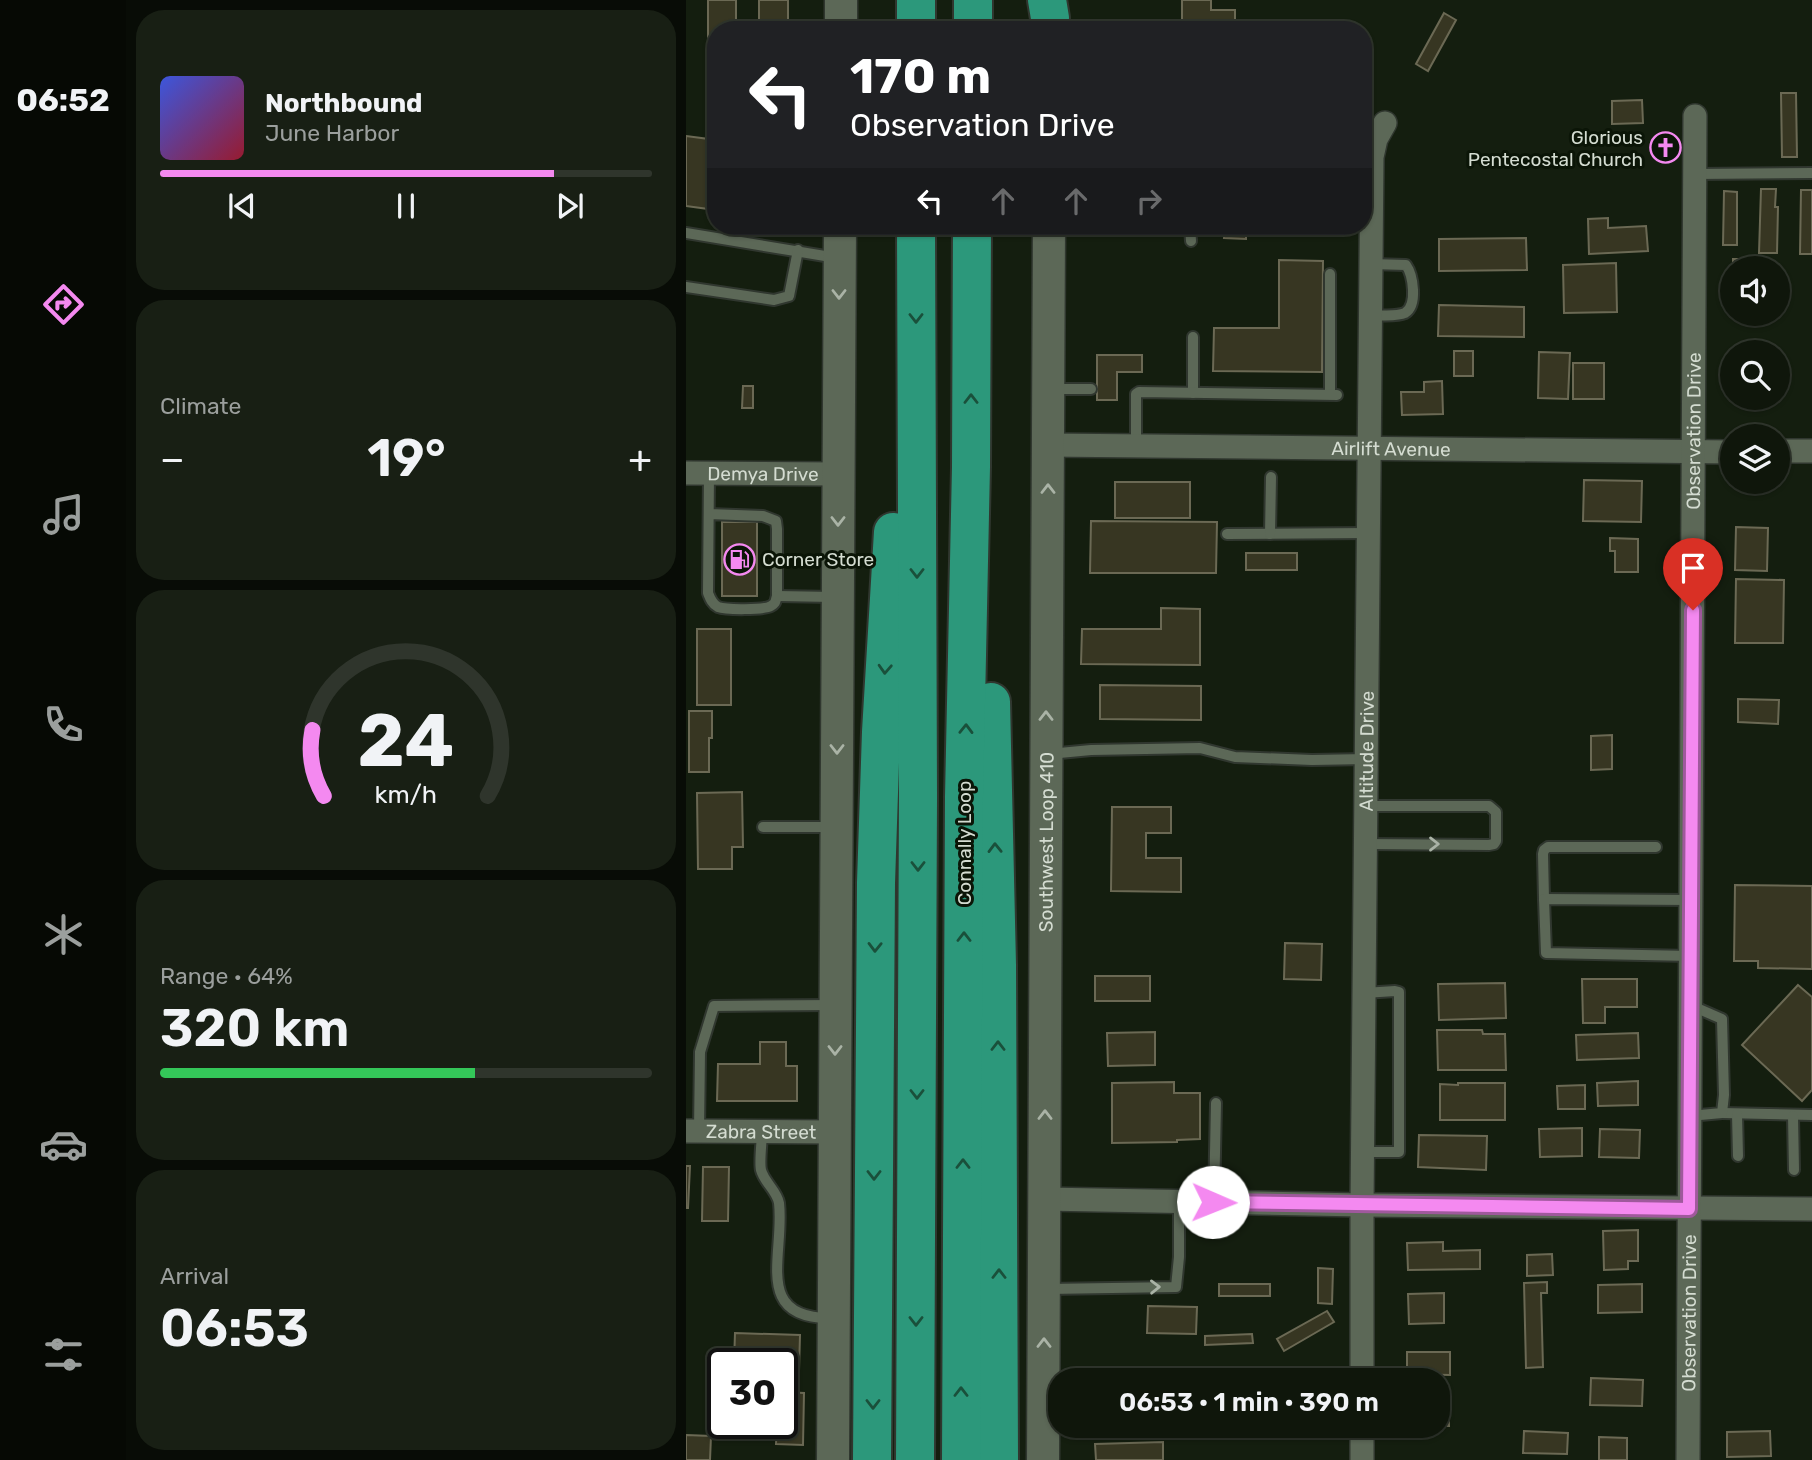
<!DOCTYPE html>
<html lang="en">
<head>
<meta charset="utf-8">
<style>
	body { margin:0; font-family:Rubik,sans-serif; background:#181f14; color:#f1f3f6; height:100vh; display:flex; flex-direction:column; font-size:26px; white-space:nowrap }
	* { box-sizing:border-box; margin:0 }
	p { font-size:23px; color:#9b9f9d }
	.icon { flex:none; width:38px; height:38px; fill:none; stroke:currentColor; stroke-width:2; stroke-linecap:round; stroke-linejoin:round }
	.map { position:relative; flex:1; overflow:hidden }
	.sheet { display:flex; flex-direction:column; gap:10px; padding:10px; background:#080c06; width:560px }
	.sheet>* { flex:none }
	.hud { position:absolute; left:21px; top:21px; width:665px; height:214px; border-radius:28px; box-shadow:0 2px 5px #0004,0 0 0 2px #2f352c; background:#202124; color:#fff; overflow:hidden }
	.fabs { position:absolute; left:1034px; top:256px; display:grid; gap:14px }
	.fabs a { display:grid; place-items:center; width:70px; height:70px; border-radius:50%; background:#0f160b; box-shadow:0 2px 5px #0004,0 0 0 2px #2f352c; font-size:35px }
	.speed { position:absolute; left:21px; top:1348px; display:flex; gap:14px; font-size:35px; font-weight:700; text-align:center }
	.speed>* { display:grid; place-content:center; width:91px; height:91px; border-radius:50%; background:#0f160b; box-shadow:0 2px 5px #0004,0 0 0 2px #2f352c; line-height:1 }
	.speed .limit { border:4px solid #111; border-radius:10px; background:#fff; color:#111 }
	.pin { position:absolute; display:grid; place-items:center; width:60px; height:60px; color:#fff; margin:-72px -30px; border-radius:50% 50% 50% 0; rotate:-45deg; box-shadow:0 0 7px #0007 }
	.pin .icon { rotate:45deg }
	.me { position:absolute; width:77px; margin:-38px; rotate:91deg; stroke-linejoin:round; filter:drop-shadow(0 0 5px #0008) }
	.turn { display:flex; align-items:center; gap:24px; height:147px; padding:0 28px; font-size:32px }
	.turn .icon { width:91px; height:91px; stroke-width:2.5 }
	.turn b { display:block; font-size:49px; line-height:60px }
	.lanes { display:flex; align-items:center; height:66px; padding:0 28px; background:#0003; justify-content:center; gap:35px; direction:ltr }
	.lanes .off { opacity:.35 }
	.big { font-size:52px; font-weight:600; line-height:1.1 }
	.sheet .tile { flex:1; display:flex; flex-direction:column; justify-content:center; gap:10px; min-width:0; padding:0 24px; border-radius:28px; background:#181f14 }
	.sheet .dial { align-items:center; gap:0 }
	.dial svg { height:182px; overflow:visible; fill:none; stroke:#2f352c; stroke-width:7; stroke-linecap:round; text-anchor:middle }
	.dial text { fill:#f1f3f6; stroke:none }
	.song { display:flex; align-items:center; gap:21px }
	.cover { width:84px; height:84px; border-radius:10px; background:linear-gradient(135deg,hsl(230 70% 55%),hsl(350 70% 35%)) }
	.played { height:7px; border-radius:4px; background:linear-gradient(90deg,#f489f0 80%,#2f352c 80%) }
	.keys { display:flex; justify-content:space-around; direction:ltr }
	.heat { display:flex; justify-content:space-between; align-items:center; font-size:38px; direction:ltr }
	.charge { height:10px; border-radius:5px; background:linear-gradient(90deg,#34c759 64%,#2f352c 0) }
	.trip { position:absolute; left:362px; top:1368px; width:402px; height:70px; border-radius:28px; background:#0f160b; box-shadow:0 2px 5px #0004,0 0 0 2px #2f352c; font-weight:600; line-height:70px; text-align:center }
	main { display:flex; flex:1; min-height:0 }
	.menu { display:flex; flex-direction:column; width:126px; justify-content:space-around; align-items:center; background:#060904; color:#9b9f9d }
	.menu .icon { width:49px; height:49px }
	.menu .on { color:#f489f0 }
	.menu b { font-size:32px; color:#f1f3f6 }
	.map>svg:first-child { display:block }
	.building { fill:#373622; stroke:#6b6954; stroke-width:2 }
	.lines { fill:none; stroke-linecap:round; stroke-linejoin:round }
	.lane-casing { stroke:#30372f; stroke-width:14 }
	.street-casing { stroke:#30372f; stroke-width:26 }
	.secondary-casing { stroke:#30372f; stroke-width:35 }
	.highway-casing { stroke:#30372f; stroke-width:42 }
	.lane { stroke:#5c6857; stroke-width:10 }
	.street { stroke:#5c6857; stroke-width:23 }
	.secondary { stroke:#5c6857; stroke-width:32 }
	.highway { stroke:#2c987b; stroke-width:38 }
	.oneway { stroke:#aab3a6 }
	.oneway2 { stroke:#1a503b }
	.route-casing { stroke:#9f599c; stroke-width:18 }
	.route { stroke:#f489f0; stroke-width:12 }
	.labels { text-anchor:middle; stroke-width:6; stroke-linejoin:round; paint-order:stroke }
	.poi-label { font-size:19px; fill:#d4dcd1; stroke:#0b1507; text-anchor:end }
	.street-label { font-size:19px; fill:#d4dcd1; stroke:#0b1507 }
</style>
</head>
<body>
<main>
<nav class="menu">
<b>06:52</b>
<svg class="icon on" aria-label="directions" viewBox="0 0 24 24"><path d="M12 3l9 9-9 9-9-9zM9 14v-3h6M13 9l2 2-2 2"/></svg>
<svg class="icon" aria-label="music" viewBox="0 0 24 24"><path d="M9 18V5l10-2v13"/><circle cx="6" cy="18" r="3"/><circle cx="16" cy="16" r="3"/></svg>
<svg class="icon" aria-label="phone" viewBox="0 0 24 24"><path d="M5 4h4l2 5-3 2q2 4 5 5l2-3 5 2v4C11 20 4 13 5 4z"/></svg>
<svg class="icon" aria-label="climate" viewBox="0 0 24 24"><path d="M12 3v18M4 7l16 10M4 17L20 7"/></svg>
<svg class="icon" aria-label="car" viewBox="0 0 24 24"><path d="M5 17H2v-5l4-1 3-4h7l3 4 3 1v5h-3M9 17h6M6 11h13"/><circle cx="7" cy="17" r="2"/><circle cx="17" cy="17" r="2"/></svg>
<svg class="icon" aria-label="filters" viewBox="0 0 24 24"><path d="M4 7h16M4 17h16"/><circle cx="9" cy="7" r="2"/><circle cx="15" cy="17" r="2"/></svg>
</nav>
<section class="sheet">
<div class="tile">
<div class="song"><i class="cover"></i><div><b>Northbound</b><p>June Harbor</p></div></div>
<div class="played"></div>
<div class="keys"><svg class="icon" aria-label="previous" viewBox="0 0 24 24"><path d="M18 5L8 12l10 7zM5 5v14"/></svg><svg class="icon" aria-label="pause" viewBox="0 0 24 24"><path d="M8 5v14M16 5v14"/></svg><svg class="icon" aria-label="next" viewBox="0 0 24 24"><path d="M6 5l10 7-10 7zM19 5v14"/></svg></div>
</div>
<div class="tile"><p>Climate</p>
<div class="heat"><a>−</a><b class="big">19°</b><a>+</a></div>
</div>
<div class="tile dial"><svg viewBox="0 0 100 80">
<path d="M14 69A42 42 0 1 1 86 69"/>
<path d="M14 69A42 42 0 0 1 9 40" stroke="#f489f0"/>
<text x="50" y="56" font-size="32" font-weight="700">24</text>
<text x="50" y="72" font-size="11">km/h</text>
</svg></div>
<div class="tile"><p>Range · 64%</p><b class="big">320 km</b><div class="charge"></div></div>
<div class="tile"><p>Arrival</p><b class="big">06:53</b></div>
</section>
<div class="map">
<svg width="1126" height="1460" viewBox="0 0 1126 1460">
	<rect width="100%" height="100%" fill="#141e0f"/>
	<!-- building -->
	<g class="building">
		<path d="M22,0H50V30H30V95H22Z"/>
		<rect x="73" y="0" width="29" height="30"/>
		<path d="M496,0H525V10H549V30H496Z"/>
		<path d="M758,13L770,20L742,71L730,64Z"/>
		<path d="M1095,93H1110L1111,157H1096Z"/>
		<path d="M956,100L957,123L926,124V101Z"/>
		<path d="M0,136L30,140V210L0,206Z"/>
		<path d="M1075,189H1090L1089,207H1092L1091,253H1073Z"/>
		<path d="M1115,190H1126V254H1114Z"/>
		<path d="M1038,191L1051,192V245H1037Z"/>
		<path d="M922,218V228L960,226L962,251L903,254L902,219Z"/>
		<path d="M539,226H560V239L538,238Z"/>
		<path d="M840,238L841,270L753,271V239Z"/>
		<rect x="1047" y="259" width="16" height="9"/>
		<path d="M593,260L637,261L636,372L527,371L528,328H593Z"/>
		<path d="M930,263L931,312L878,313L877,265Z"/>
		<path d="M753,305L838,307V337L752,336Z"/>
		<rect x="768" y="351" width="19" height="25"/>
		<path d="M853,352L884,353L882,399L852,398Z"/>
		<path d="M411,355H456V372H431V400H411Z"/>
		<rect x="887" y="363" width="31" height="36"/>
		<path d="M756,381L757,414L716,415L715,392H738V382Z"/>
		<path d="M57,386H67V408H56Z"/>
		<path d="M898,480L956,481L955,522L897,521Z"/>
		<rect x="429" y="482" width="75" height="36"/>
		<path d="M405,521L531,522L530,573H404Z"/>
		<rect x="36" y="522" width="35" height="74"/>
		<path d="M1050,527L1082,528L1081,571L1049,570Z"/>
		<path d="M924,538L952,539V572H929V551H924Z"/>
		<rect x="560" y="553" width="51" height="17"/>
		<path d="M1050,579L1098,580L1097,643H1049Z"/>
		<path d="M475,608L514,609V665L395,664L396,629H475Z"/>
		<rect x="11" y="629" width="34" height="76"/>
		<path d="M414,685L515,686V720L414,719Z"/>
		<path d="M1052,699L1093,700L1092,724L1052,722Z"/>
		<path d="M3,711H26V738H23V772H3Z"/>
		<path d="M926,735V769L905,770V736Z"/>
		<path d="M56,792L57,847H46V869H12L11,793Z"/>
		<path d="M426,807H485V833H460V858H495V892L425,891Z"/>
		<path d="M1049,885L1126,886V969L1072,968V961H1048Z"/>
		<path d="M599,943L636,944L635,980L598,979Z"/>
		<rect x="409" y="976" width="55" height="25"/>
		<path d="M896,979H951V1007H919V1023H897Z"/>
		<path d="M819,983L820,1018L753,1020L752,984Z"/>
		<path d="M1112,985L1126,997V1090L1116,1101L1056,1045Z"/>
		<path d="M751,1030H796L797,1034H819L820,1070H752Z"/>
		<path d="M469,1032V1065L422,1066L421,1033Z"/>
		<path d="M952,1033L953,1058L891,1060L890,1035Z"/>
		<path d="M74,1042H100V1066H111V1101H31L32,1064H74Z"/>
		<path d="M952,1081V1105L912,1106L911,1083Z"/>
		<path d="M488,1082V1093H514V1139L491,1140V1142L426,1143V1083Z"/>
		<path d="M772,1083H819V1120H754V1084L772,1085Z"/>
		<path d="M899,1085V1109H872L871,1086Z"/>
		<path d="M896,1128V1156L854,1157L853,1129Z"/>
		<path d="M914,1129L954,1130L953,1158L913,1157Z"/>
		<path d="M733,1135L801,1136L800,1170L732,1167Z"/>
		<path d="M0,1166H4L2,1208H0Z"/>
		<path d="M17,1167H43L42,1221H16Z"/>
		<path d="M952,1230V1261H942V1269L918,1270L917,1231Z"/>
		<path d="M757,1242V1251L794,1250V1269L722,1270L721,1243Z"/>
		<path d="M866,1254L867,1275L841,1276V1255Z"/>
		<path d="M632,1268L647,1269L646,1304L632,1303Z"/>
		<path d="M861,1282V1293H855L857,1367L840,1368L838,1283Z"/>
		<rect x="533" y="1284" width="51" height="12"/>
		<path d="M956,1284V1312L912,1313V1285Z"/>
		<path d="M758,1293V1323L723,1324L722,1294Z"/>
		<path d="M462,1306L511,1307L510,1334L461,1333Z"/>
		<path d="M641,1311L648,1322L598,1351L591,1339Z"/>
		<path d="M49,1333L114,1335L113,1371H96V1363H48Z"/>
		<path d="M566,1334L567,1343L519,1345V1336Z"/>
		<path d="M721,1352H764V1375L721,1374Z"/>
		<path d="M579,1369L594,1375L592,1381H574Z"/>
		<path d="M424,1378L503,1380V1381H424Z"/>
		<path d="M905,1378L957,1380L956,1406L904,1405Z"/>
		<path d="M755,1379L756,1400H762L763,1426H752V1381H720Z"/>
		<path d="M96,1392L118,1393L117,1445L90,1444L91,1423H96Z"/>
		<path d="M838,1431L882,1433L881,1454L837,1453Z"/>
		<path d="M1084,1431L1085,1456L1041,1457V1432Z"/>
		<path d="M0,1435L25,1436L24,1460H0Z"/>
		<path d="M913,1437L941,1438V1460H913Z"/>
		<path d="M477,1442V1460H410L409,1444Z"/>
	</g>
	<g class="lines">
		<defs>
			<g id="lane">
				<path d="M1009,174L1126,173"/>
				<path d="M504,226L505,241"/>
				<path d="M0,233L151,258"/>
				<path d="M644,274V394"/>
				<path d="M0,287L88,300L103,296L112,250"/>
				<path d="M685,315C694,315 710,317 719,313C732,305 727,275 720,265L685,264"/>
				<path d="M507,337V393"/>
				<path d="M366,389H405"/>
				<path d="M450,446V394L453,392L651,395"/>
				<path d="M23,473L22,593C24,598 26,604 32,607C40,610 78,610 85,606C90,603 89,602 91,596V529L90,521L77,516L23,514"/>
				<path d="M541,534L683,533"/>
				<path d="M584,534L585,477"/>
				<path d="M91,596L148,597"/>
				<path d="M363,754L405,750L514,748L549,757L626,760L681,759"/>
				<path d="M77,827H148"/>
				<path d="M680,844L803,845L808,844L810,841V812L803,806H680"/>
				<path d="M858,899L857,854L858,850L862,847H970"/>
				<path d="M1005,956L860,953L858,899L1005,900"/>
				<path d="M1036,1113L1126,1115"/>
				<path d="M1051,1114L1052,1156"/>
				<path d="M1003,1116L1036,1113L1038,1095L1036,1019L1004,1005"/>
				<path d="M1107,1116L1108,1170"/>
				<path d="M13,1131L14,1052L28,1006L147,1005"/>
				<path d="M76,1132C76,1141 73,1162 75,1170C78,1182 91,1191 93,1203C99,1254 66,1319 145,1318"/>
				<path d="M677,1152H713V992L709,991L678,993"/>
				<path d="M528,1202L530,1103"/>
				<path d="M361,1289L490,1287L493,1257V1202"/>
			</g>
			<g id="street">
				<path id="s1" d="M362,445L1046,452"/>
				<path d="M1092,451H1126"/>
				<path id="s2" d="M0,473L152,474"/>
				<path id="s3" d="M0,1131L149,1132"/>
				<path d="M358,1199L676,1205L1126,1209"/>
				<path id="s4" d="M676,1381V1205L686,157L690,139L699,123"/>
				<path d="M676,1426V1460"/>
				<path id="s5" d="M1002,1460L1009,116"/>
			</g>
			<g id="secondary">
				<path d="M155,30V0"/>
				<path d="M147,1460L154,226"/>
				<path id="s6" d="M357,1460L363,226"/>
			</g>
			<g id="highway">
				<path d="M361,0L364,18"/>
				<path d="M230,30V0"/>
				<path d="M287,30V0"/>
				<path d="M305,702L311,965L313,1460"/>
				<path d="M186,1460L190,883L195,732L207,532"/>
				<path d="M229,1460L232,798L230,226"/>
				<path d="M275,1460L278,797L285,467L286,226"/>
			</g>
		</defs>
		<!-- lane casing -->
		<use href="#lane" class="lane-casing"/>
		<!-- street casing -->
		<use href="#street" class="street-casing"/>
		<!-- secondary casing -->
		<use href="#secondary" class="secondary-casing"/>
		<!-- highway casing -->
		<use href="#highway" class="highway-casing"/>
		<!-- lane -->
		<use href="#lane" class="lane"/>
		<!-- street -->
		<use href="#street" class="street"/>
		<!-- secondary -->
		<use href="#secondary" class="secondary"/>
		<!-- highway -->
		<use href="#highway" class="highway"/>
	</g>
	<!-- one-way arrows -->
	<defs><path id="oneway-chevron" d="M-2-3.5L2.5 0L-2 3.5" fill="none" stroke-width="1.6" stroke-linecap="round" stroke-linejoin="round" transform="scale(1.75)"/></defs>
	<g class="oneway">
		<use href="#oneway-chevron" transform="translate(153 294) rotate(90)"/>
		<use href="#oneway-chevron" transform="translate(362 489) rotate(-90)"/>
		<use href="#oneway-chevron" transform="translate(152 521) rotate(90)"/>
		<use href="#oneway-chevron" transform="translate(360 716) rotate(-90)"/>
		<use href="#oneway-chevron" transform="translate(151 749) rotate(90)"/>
		<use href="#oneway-chevron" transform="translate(748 844)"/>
		<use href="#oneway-chevron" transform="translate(149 1050) rotate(90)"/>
		<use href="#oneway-chevron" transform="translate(359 1115) rotate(-90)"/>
		<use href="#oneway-chevron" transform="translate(469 1287) rotate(-1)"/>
		<use href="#oneway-chevron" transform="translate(358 1343) rotate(-90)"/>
	</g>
	<g class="oneway2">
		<use href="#oneway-chevron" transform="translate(230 318) rotate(90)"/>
		<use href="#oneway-chevron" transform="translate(285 399) rotate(-90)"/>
		<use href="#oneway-chevron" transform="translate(231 573) rotate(90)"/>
		<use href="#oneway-chevron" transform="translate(199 669) rotate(93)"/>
		<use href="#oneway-chevron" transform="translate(280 729) rotate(-89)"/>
		<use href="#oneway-chevron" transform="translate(309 848) rotate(-91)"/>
		<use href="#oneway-chevron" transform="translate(232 866) rotate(90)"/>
		<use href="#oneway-chevron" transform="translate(278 937) rotate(-90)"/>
		<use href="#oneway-chevron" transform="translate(189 947) rotate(91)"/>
		<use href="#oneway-chevron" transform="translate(312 1046) rotate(-90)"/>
		<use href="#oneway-chevron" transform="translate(231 1094) rotate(90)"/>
		<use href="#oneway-chevron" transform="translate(277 1164) rotate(-90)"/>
		<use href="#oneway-chevron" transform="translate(188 1175) rotate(90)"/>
		<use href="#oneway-chevron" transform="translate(313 1274) rotate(-90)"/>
		<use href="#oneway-chevron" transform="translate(230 1321) rotate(90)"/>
		<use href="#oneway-chevron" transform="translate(275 1392) rotate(-90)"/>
		<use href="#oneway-chevron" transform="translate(187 1404) rotate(90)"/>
	</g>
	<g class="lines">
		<defs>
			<path id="route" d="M527,1202L1003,1209L1007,610"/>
		</defs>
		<!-- route casing -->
		<use href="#route" class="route-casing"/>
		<!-- route -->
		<use href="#route" class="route"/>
	</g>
	<!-- icons -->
	<defs>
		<symbol id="church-ring" viewBox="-11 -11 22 22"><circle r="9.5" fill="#0b1507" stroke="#f489f0" stroke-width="1.5"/><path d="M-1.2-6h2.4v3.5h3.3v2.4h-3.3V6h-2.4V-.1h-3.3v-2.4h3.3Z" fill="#f489f0"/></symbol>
		<symbol id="fuel-ring" viewBox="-11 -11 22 22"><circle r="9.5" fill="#0b1507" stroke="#f489f0" stroke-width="1.5"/><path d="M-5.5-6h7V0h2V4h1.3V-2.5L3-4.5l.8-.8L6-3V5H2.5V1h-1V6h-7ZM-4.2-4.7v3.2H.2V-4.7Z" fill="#f489f0"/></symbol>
	</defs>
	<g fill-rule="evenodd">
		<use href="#church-ring" x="962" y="130" width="35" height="35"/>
		<use href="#fuel-ring" x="36" y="542" width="35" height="35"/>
	</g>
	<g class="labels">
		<!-- poi labels -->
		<g class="poi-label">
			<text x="957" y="144">Glorious<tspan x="957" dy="22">Pentecostal Church</tspan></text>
			<text x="76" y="566" text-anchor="start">Corner Store</text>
		</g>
		<!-- street labels -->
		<g class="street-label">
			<text dy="7" stroke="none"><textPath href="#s5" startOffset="1029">Observation Drive</textPath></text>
			<text dy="7" stroke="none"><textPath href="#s1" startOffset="343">Airlift Avenue</textPath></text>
			<text dy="7" stroke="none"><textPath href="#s2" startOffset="77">Demya Drive</textPath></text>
			<text dy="7" stroke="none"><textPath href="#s4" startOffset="630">Altitude Drive</textPath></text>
			<text transform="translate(278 843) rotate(-90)" y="7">Connally Loop</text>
			<text dy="7" stroke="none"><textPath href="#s6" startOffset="618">Southwest Loop 410</textPath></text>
			<text dy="7" stroke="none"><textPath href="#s3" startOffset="75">Zabra Street</textPath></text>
			<text dy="7" stroke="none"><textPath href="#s5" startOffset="147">Observation Drive</textPath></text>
		</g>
	</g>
</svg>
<div class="fabs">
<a><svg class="icon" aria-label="sound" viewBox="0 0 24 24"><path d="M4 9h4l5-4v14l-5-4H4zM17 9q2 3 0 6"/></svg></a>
<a><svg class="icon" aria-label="search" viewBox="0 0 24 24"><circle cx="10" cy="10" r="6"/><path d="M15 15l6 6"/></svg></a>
<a><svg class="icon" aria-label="layers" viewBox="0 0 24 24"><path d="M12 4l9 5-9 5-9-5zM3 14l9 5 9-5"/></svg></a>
</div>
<div class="speed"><div class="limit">30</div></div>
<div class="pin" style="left:1007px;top:610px;background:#d93025"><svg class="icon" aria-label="arrive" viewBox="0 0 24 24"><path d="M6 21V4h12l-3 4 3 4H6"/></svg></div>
<svg class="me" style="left:527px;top:1202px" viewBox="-20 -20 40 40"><circle r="19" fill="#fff"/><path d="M0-13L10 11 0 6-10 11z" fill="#f489f0"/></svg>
<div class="trip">06:53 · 1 min · 390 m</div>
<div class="hud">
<div class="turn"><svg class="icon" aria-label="left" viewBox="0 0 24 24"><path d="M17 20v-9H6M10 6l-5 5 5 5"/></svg><div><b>170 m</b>Observation Drive</div></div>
<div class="lanes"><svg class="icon" aria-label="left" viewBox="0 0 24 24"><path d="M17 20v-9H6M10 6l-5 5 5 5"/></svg><svg class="icon off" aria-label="ahead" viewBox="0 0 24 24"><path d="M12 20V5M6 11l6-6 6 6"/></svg><svg class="icon off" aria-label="ahead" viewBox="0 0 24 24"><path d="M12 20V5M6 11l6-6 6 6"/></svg><svg class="icon off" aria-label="right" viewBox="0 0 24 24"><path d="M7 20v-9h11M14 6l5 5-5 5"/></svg></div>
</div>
</div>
</main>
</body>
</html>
